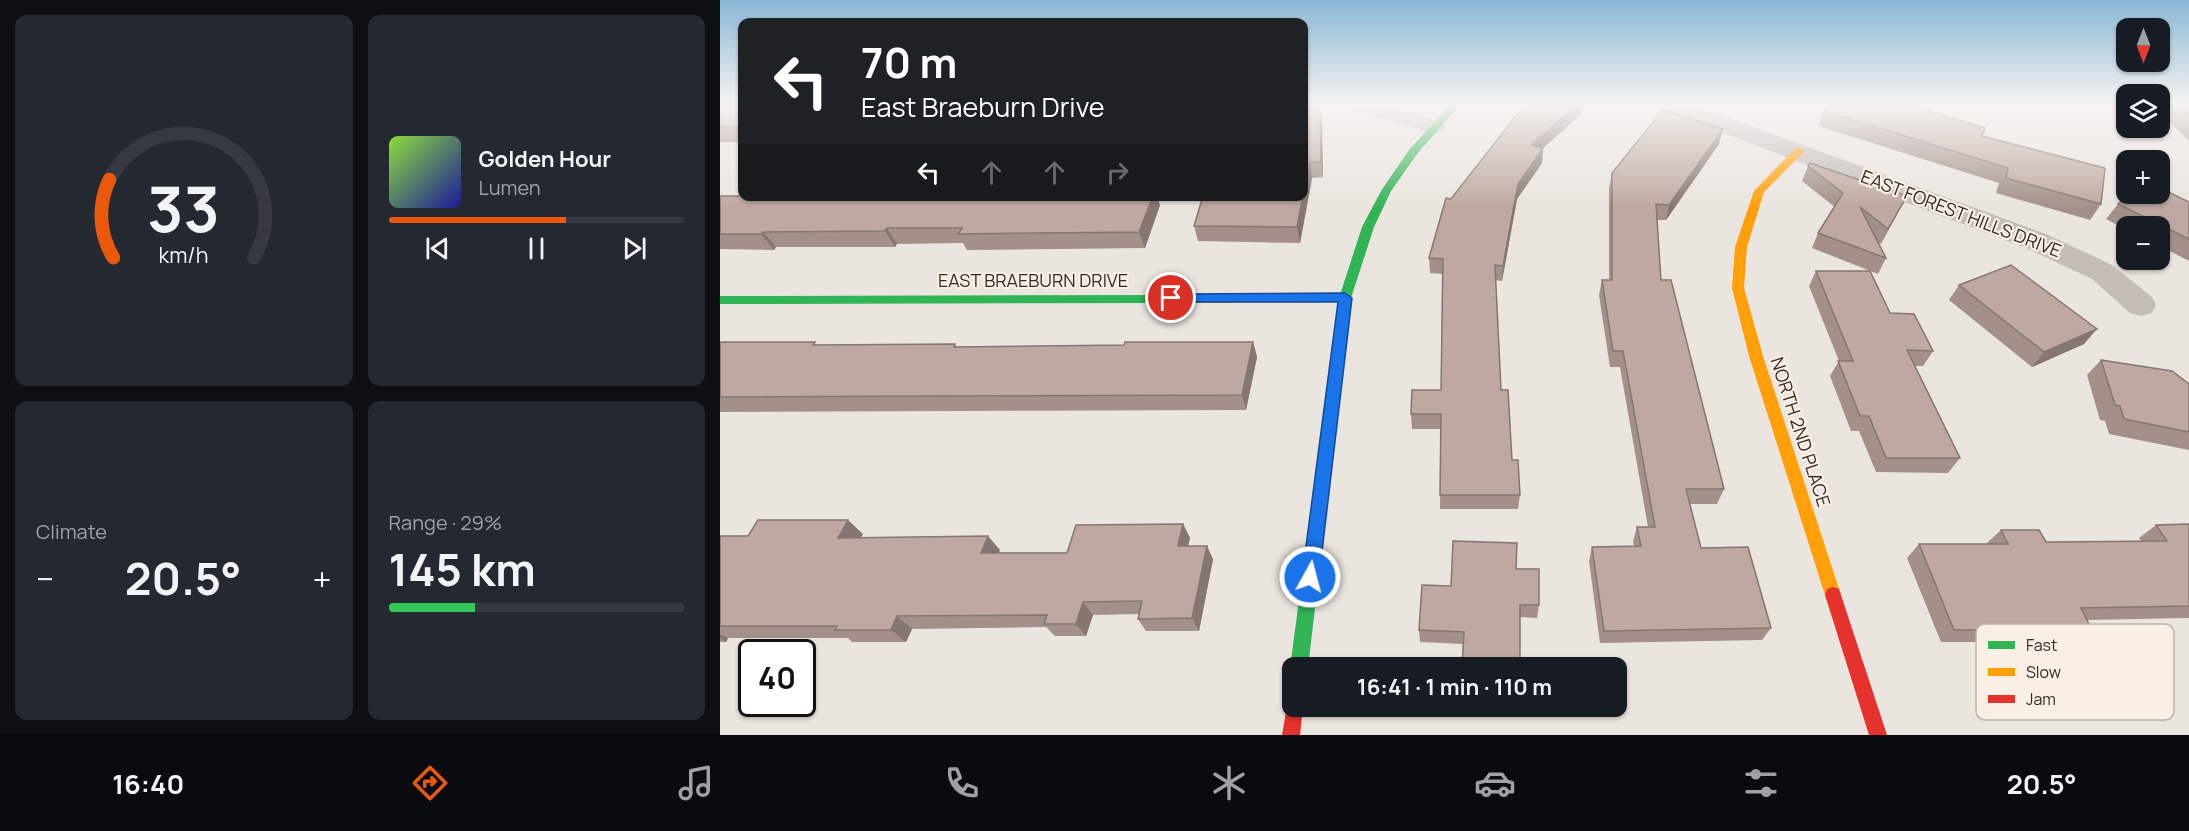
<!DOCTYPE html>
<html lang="en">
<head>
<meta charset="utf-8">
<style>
	body { margin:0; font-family:Manrope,sans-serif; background:#242831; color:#f1f3f6; height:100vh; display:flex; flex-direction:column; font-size:22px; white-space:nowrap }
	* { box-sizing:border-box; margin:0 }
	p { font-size:20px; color:#9ea1a6 }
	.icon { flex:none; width:33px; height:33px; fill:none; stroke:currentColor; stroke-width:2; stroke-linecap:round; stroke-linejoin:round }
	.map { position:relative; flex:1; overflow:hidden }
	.drawer { display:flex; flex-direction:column; gap:15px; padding:15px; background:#0d0f14; width:720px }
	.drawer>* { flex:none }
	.top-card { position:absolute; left:18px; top:18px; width:570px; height:183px; border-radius:12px; box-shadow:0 2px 4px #0004; background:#202124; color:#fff; overflow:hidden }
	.needle { width:39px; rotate:180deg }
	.fabs { position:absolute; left:1396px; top:18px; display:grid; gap:12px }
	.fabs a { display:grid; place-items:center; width:54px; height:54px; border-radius:12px; background:#171b24; box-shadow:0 2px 4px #0004; font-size:30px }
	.speed { position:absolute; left:18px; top:639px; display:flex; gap:12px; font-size:30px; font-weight:700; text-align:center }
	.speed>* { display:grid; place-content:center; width:78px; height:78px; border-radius:50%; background:#171b24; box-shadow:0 2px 4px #0004; line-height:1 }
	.speed .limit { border:3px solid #111; border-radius:9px; background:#fff; color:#111 }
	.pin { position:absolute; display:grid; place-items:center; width:51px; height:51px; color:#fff; margin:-26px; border:3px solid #fff; border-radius:50%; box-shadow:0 2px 6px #0007 }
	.me { position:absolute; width:66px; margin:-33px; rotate:7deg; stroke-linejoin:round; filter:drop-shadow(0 0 4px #0008) }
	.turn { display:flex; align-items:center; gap:21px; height:126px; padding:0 24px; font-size:27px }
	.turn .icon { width:78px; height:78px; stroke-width:2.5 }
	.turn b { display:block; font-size:42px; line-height:51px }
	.lanes { display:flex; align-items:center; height:57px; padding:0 24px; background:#0003; justify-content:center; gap:30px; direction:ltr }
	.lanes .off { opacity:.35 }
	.big { font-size:45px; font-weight:700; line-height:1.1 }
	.drawer .card { flex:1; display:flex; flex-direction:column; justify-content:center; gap:9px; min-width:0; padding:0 21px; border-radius:12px; background:#242831 }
	.drawer .dial { align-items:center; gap:0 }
	.dial svg { height:156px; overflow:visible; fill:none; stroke:#363941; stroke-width:7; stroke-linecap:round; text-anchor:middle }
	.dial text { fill:#f1f3f6; stroke:none }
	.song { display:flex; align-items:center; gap:18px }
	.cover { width:72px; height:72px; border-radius:9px; background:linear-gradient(135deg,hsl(90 70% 55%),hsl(240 70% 35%)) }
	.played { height:6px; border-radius:3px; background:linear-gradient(90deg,#ea580c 60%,#363941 60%) }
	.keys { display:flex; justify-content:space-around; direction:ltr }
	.heat { display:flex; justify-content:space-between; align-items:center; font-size:33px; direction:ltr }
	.charge { height:9px; border-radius:4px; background:linear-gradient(90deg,#34c759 29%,#363941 0) }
	.drawer .tiles { flex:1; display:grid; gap:15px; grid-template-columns:repeat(2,1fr) }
	.trip { position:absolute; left:562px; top:657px; width:345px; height:60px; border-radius:12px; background:#171b24; box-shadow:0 2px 4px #0004; font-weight:700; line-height:60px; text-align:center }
	.tab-bar { display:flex; height:96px; justify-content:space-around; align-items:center; background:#090b0e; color:#9ea1a6 }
	.tab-bar .icon { width:42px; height:42px }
	.tab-bar .active { color:#ea580c }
	.tab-bar b { font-size:27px; color:#f1f3f6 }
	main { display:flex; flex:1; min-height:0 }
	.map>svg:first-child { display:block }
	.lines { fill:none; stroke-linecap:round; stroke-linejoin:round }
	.street { fill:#c4bdb8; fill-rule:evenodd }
	.fast { fill:#30b455; fill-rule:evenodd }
	.slow { fill:#ff9f0a; fill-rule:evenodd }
	.jam { fill:#e5322d; fill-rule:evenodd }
	.wall { fill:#a3908a }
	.shaded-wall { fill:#857671 }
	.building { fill:#bea8a1; stroke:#857671; stroke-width:1.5 }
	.route { fill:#1a73e8; stroke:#114b97; stroke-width:1.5 }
	.labels { text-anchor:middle; stroke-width:4.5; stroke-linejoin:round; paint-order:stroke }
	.street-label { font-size:18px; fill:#352a26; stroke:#f9efe5 }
	.key { fill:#f9efe5; stroke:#beb4ac; stroke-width:1.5 }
	.key-label { font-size:16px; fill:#352a26 }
</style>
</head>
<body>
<main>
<section class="drawer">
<div class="tiles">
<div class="card dial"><svg viewBox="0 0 100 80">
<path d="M14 69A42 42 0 1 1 86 69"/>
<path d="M14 69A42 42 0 0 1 12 29" stroke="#ea580c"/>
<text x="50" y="56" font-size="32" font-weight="700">33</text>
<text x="50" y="72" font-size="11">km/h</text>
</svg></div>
<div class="card">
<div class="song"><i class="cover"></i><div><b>Golden Hour</b><p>Lumen</p></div></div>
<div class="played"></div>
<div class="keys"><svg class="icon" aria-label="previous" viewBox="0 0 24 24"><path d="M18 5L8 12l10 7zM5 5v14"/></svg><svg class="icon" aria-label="pause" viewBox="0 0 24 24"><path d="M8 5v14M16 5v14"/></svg><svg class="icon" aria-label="next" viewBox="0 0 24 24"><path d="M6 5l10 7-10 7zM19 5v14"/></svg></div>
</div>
<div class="card"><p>Climate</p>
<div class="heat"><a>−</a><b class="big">20.5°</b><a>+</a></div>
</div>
<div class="card"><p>Range · 29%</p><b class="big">145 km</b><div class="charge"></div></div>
</div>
</section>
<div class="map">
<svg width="1469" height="735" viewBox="0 0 1469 735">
	<rect width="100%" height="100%" fill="#ebe5df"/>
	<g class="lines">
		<!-- street -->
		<g class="street">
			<path d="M628,105H666L722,122L725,127L722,132L713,134L632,110Z"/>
			<path d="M939,105H973L1326,234L1392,265L1432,297L1436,305L1432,313L1421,316L1410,313L1372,279L1306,248L943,110Z"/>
		</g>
		<!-- fast -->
		<g class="fast">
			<path d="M730,105H740L697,154L671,191L654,227L631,298L588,668H573V674L570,668L619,298L642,227L661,191L689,150Z"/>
			<path d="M466,295L472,299L466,303L0,304V296Z"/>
		</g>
		<!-- slow -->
		<g class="slow">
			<path d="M1079,148L1084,151L1083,153L1044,192L1027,247L1024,288L1043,356L1121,595L1119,601L1113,603L1107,601L1105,595L1029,356L1012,288L1015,247L1034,191L1075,149Z"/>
			<path d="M625,294L631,298L625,302L466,303L460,299L466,295Z"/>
		</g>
		<!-- jam -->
		<g class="jam">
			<path d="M1113,587L1119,589L1121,595L1167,735H1149L1105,595L1107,589Z"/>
			<path d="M573,697V706H583L580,735H562L568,700Z"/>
		</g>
	</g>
	<!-- wall -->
	<g class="wall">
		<rect x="0" y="105" width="22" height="37"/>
		<path d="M809,105H866L863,108L862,113L823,148L822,163L797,199L782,281L775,280L781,390L792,460L800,495L798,509H720L721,429H692L691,414L721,390L722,274L710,273L709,258L731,199Z"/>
		<path d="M1440,105H1469V141L1447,119L1440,115Z"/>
		<path d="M600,109L602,124L603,177L592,178L580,243L478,241L474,226L584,196V110Z"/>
		<path d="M1104,111L1262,136L1381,204L1370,220L1276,193L1279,183L1098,126Z"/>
		<path d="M1003,129L999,144L946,220H937L941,280L1004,489L997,504H970L981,548L1051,628L1042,640L880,643L869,561L872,547L914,546L913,541L917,527H928L900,367H890L879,295L882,280H889V188L892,173Z"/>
		<path d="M1088,166L1179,211L1161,244L1158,243L1166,258L1158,274L1092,248L1098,233L1115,207L1082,181Z"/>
		<path d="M0,196L440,205L425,248L247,250L243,243L177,244L175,247H56L54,250L0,249Z"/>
		<path d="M1469,202V261L1440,246V226H1407V230L1386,219L1398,204Z"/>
		<path d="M1096,271L1170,313L1213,351L1203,366H1195L1240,458L1228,473L1156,472L1139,431H1131L1110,376L1119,361L1089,286Z"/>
		<path d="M1239,285L1364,344L1312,367L1229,300Z"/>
		<path d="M0,342L97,345L235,344L237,347L404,345L533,342L537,357L526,410L0,412Z"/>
		<path d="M1381,360L1469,384V450L1389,434L1385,421L1380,420L1367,375Z"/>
		<path d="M463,524L470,538L468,546L493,559L479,631H426L418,619L419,614L373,615L366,636H335L326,627L192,629L186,642H132L128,638H8L6,642H0V536L143,534L140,538L280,550L278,553H347Z"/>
		<path d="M1469,524V618L1367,620L1372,630L1355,642H1221L1187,558L1199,544H1268L1267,543L1281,530L1326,542L1421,541L1419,538L1436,525Z"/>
		<path d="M796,569L819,605L817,618L800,617V668H742L743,644L700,642L699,630L731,586Z"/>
	</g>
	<!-- shaded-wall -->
	<g class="shaded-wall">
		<path d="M856,105H866L863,108L862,113L810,160L811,145Z"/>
		<path d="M600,109L602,124L603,177L601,162Z"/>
		<path d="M1003,129L999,144L946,220L949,205Z"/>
		<path d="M823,148L822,163L797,199L782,281L783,266L798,184Z"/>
		<path d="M590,162L592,178L580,243L577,227Z"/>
		<path d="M433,196H437L440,205L425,248L419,232Z"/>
		<path d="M167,228L177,244L175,247L165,231Z"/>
		<path d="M43,232L56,247L54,250L41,234Z"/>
		<path d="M1377,329L1364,344L1312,367L1324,352Z"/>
		<path d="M533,342L537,357L526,410L522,395Z"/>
		<path d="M128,520L143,534L133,551L118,538Z"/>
		<path d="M463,524L470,538L465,559L458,546Z"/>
		<path d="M268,536L280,550L273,566L261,553Z"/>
		<path d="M487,546L493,559L479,631L472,618Z"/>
		<path d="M363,602L373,615L366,636L356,624Z"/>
		<path d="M177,616L192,629L186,642L171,630Z"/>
		<path d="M0,634L8,638L6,642L0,638Z"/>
	</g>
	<!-- building -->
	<g class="building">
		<rect x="0" y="105" width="22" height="22"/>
		<path d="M809,105H856L811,145L823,148L798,184L783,266L775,265L781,390H788L792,460H798L800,495H720L721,414H691L692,390H721L723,259L709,258L726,198L731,199L795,117Z"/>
		<path d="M1108,105H1190L1265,128L1262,136L1385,168L1381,204L1286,178L1288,168L1104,111Z"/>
		<path d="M1459,105H1469V114Z"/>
		<path d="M600,109L601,162H590L584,195V110Z"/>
		<path d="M943,110L1003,129L949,205L936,204L941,280H951L1004,489H966L981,548L1028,547L1051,628L884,631L872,547L921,546L917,527H935L903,351H893L882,280H892V173Z"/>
		<path d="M1090,163L1187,196L1168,229L1140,207L1166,258L1098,233L1123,193L1088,166Z"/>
		<path d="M1440,188L1469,202V239L1398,204L1412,194H1440Z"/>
		<path d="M0,196H433L419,232L238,234L242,228H167L165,231L43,232L41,234H0Z"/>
		<path d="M483,196H583L577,227L474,226Z"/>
		<path d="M1291,265L1377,329L1324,352L1239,285Z"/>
		<path d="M1096,271H1150L1170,313L1194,314L1213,351L1187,350L1240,458H1166L1149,416H1140L1118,361H1133Z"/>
		<path d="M0,342H95L93,345L235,344L234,347L404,345L405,342H533L522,395L0,397Z"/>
		<path d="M1381,360L1452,371L1469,384V432L1404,419L1400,406L1395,405Z"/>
		<path d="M38,520H128L118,538L268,536L261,553H347L356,525L463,524L458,546H487L472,618L418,619L422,601L363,602L356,624H324L327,615L177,616L171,630H115L117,626H0V536H28Z"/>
		<path d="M1469,524V606L1361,608L1372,630H1234L1199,544H1288L1281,530H1319L1326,542L1447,541L1436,525Z"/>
		<path d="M733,541L797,543L796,569H819V605H800V668L742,667L744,632L699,630L702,585L731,586Z"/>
	</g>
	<!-- sky -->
	<linearGradient id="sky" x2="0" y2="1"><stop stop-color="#89b8d6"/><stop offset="0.5" stop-color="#f6f3f1"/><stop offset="1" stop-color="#f6f3f1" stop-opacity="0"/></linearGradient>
	<rect width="1469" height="208" fill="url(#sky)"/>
	<!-- route -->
	<path class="route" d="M625,293L632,298L599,577L596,582L590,584L584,582L582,577L618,302H451L444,298L451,294Z"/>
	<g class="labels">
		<!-- street labels -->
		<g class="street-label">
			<text transform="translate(1241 214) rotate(21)" y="6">EAST FOREST HILLS DRIVE</text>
			<text x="313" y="287">EAST BRAEBURN DRIVE</text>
			<text transform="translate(1080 432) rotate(72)" y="6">NORTH 2ND PLACE</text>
		</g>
	</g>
	<!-- legend -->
	<rect x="1256" y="624" width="198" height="96" rx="9" class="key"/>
	<rect x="1268" y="641" width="27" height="8" fill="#30b455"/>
	<rect x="1268" y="668" width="27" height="8" fill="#ff9f0a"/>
	<rect x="1268" y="695" width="27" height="8" fill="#e5322d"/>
	<g class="key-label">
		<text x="1306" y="651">Fast</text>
		<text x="1306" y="678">Slow</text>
		<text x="1306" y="705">Jam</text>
	</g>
</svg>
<div class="fabs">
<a><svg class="needle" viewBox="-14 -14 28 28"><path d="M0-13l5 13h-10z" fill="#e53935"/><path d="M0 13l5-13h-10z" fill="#9ea1a6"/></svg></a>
<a><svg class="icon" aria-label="layers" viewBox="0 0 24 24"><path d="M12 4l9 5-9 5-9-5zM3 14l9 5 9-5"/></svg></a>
<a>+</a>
<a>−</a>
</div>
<div class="speed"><div class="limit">40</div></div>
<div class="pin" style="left:451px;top:298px;background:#d93025"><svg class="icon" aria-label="arrive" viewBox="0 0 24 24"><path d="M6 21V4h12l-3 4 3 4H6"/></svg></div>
<svg class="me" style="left:590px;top:577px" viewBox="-20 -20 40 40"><circle r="17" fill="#1a73e8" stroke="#fff" stroke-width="3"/><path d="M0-11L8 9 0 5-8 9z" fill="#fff"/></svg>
<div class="trip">16:41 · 1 min · 110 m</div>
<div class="top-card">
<div class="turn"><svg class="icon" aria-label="left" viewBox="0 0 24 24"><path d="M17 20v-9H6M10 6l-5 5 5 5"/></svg><div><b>70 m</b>East Braeburn Drive</div></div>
<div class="lanes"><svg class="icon" aria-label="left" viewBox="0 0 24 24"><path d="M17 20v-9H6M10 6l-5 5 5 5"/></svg><svg class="icon off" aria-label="ahead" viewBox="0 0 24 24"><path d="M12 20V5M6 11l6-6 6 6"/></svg><svg class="icon off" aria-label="ahead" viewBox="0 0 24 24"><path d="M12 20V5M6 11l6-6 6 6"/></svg><svg class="icon off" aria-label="right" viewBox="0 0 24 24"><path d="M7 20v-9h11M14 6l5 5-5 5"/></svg></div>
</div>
</div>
</main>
<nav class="tab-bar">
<b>16:40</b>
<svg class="icon active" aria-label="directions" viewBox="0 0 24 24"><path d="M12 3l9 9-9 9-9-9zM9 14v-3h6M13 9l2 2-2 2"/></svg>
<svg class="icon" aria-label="music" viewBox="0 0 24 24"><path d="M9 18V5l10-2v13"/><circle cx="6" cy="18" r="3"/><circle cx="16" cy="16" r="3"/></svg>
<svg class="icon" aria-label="phone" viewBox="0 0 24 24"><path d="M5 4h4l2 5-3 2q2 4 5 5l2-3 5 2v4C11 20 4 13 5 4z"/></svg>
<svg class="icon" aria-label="climate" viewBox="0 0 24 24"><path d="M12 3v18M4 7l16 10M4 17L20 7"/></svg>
<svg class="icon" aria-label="car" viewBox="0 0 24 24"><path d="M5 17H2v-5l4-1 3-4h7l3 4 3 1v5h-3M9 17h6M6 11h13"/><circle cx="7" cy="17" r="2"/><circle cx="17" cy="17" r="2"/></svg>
<svg class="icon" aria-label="filters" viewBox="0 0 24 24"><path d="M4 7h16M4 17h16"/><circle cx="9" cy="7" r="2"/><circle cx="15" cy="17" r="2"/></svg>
<b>20.5°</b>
</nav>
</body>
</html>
